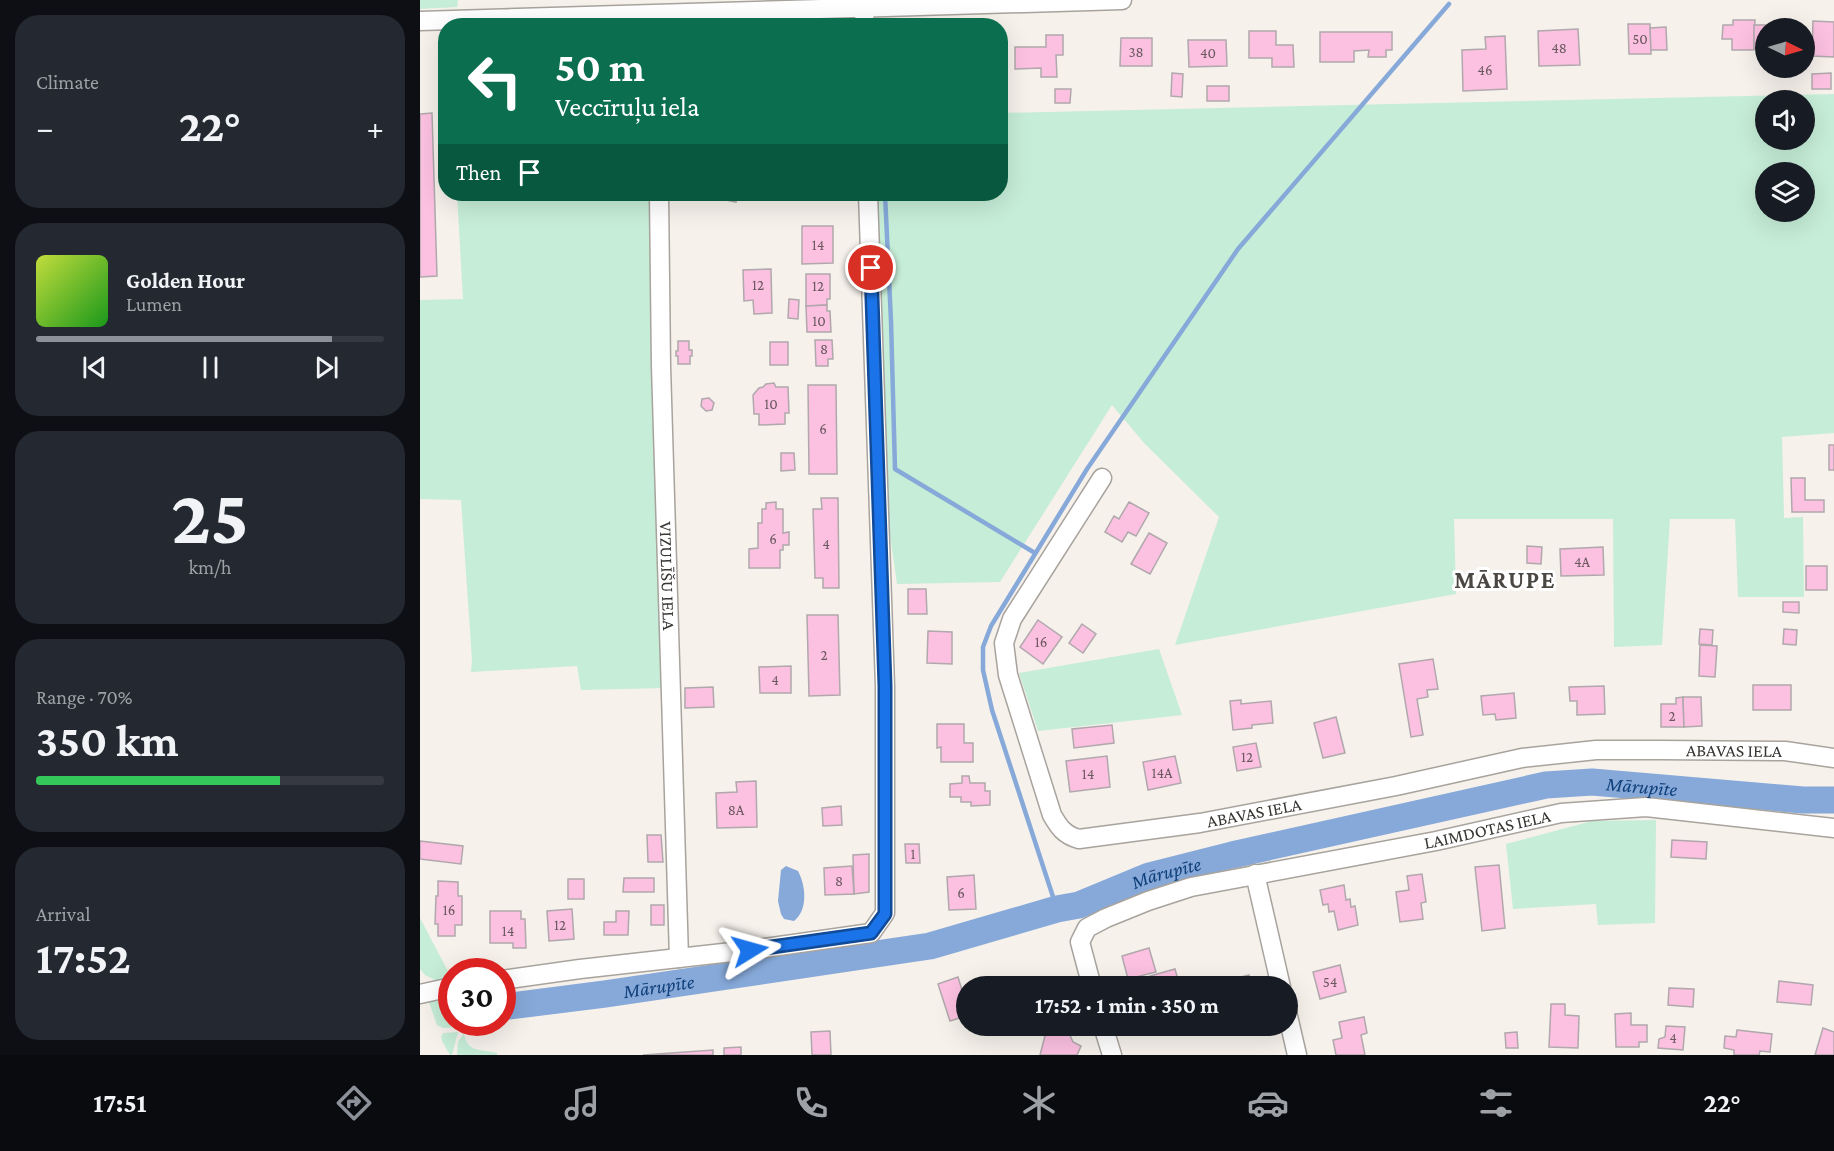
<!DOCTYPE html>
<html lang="en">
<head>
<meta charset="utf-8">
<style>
	body { margin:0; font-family:"Crimson Pro",serif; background:#242831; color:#f1f3f6; height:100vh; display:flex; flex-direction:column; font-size:22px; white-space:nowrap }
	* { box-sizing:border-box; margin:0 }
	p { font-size:20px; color:#9ea1a6 }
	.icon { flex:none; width:33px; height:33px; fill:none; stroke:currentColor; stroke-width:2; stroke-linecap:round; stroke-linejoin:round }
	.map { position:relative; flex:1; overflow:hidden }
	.sheet { display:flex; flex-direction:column; gap:15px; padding:15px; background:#0d0f14; width:420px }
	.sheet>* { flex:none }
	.banner { position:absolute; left:18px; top:18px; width:570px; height:183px; border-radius:24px; box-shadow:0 6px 24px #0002; background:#0b6e4f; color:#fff; overflow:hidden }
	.needle { width:39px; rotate:95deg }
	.fabs { position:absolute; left:1335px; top:18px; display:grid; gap:12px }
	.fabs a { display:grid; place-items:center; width:60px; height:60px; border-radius:50%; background:#171b24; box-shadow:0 6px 24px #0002; font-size:30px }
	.speed { position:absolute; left:18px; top:958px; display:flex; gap:12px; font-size:30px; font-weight:700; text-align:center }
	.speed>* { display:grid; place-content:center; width:78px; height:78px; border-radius:50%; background:#171b24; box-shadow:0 6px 24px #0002; line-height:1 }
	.speed .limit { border:9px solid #d22; background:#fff; color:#111 }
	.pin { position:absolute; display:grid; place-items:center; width:51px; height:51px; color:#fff; margin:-26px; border:3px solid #fff; border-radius:50%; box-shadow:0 2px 6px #0007 }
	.me { position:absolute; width:66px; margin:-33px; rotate:82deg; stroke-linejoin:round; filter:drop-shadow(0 0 4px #0008) }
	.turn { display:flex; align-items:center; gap:21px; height:126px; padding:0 18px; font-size:27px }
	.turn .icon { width:78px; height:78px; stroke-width:2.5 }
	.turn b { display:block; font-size:42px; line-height:51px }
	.then { display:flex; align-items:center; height:57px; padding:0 18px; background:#0003; gap:12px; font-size:22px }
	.big { font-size:45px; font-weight:700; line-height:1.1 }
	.sheet .tile { flex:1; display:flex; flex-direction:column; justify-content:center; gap:9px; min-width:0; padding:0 21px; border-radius:24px; background:#242831 }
	.sheet .dial { align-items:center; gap:0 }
	.dial b { font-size:78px; line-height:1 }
	.song { display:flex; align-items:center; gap:18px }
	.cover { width:72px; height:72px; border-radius:9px; background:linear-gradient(135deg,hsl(70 70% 55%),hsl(120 70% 35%)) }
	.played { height:6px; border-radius:3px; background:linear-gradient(90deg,#8c9099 85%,#363941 85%) }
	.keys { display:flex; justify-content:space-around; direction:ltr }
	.heat { display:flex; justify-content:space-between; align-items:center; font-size:33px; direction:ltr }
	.charge { height:9px; border-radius:4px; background:linear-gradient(90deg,#34c759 70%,#363941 0) }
	.trip { position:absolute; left:536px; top:976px; width:342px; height:60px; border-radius:30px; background:#171b24; box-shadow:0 6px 24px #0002; font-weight:700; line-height:60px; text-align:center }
	.menu { display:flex; height:96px; justify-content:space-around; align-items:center; background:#090b0e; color:#9ea1a6 }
	.menu .icon { width:42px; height:42px }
	.menu .selected { color:#8c9099 }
	.menu b { font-size:27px; color:#f1f3f6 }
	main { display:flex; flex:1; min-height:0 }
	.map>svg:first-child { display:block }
	.green { fill:#c6edd7; fill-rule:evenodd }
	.water { fill:#86a9d9 }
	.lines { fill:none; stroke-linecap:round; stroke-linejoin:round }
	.stream { stroke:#86a9d9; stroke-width:4.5 }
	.river { stroke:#86a9d9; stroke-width:27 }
	.building { fill:#fcc0e1; stroke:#b0a8ac; stroke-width:1.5 }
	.street-casing { stroke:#a8a39d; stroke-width:21 }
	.street { stroke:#fff; stroke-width:18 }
	.route-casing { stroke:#114b97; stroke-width:15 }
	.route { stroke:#1a73e8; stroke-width:10 }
	.labels { text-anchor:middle; stroke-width:6; stroke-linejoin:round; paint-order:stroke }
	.number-label { font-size:15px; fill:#69585e }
	.street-label { font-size:18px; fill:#383633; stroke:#fff }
	.water-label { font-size:20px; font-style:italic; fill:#11407a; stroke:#fff }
	.district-label { font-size:24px; font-weight:bold; letter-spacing:1.5px; fill:#4b4742; stroke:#fff }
</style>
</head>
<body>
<main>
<section class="sheet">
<div class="tile"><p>Climate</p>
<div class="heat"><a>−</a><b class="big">22°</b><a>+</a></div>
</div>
<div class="tile">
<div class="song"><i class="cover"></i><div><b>Golden Hour</b><p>Lumen</p></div></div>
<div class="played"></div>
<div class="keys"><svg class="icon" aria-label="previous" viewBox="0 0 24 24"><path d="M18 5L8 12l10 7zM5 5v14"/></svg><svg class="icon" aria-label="pause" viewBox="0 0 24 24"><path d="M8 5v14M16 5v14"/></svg><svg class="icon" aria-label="next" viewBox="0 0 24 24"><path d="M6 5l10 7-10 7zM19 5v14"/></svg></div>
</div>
<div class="tile dial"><b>25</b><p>km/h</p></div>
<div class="tile"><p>Range · 70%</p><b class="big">350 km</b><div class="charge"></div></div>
<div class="tile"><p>Arrival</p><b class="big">17:52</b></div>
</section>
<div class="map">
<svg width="1414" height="1055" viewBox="0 0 1414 1055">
	<rect width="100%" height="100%" fill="#f6f1eb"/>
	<!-- green -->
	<g class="green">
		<path d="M0,0H38L37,7L0,9Z"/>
		<path d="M1414,94V433L1362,437L1364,518L1383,517L1384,597H1318L1315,519H1250L1242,645L1194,647L1193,519H1034L1036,594L755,645L799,517L724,443L692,405L580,582L477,584L462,479L456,194H580L581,113ZM1346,100H1384V140H1346ZM1346,172H1384V212H1346Z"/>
		<path d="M37,194H229L245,688L161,690L157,666L51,672L52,660L41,500L0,499V300L43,299Z"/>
		<path d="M739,649L762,715L618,731L599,673Z"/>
		<path d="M1236,820L1235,923L1178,925L1176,904L1093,909L1086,844L1172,821Z"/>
		<path d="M0,918L31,977L17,981L5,975L0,969Z"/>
		<path d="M21,997L31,1000L32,1023H41L42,1027L23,1028L17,1025L9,1002Z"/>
		<path d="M38,1032L32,1055H30L22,1041L21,1036L24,1033Z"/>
		<path d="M44,1033C47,1053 61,1049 77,1053V1055H37L38,1042Z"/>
	</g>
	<!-- water -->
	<path class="water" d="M366,866L378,871C386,886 388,910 374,921L364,919L361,914L358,901L361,870Z"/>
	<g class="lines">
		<!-- stream -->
		<g class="stream">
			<path d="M459,22V26"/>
			<path d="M465,194L471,321L475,469L615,553"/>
			<path d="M637,909L572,710L563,670V647L571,626L667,469L818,249L1029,4"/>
		</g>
		<!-- river -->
		<path class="river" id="s1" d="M82,1007L185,994L510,946L637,909L659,905L729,876L812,855L1126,785L1172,782L1383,800H1414"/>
	</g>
	<!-- building -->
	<g class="building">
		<path d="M1313,20H1335L1334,50H1312V39H1302L1303,25H1313Z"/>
		<path d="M1393,21L1414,22V57L1392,56Z"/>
		<path d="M1208,24H1230L1231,54H1209Z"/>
		<path d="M1334,25H1349V28H1346V49H1334Z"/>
		<path d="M1246,27L1247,50H1231L1230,28Z"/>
		<path d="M1158,29L1160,65L1119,66L1118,31Z"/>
		<path d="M829,31H856V45H873L874,67H852V58H829Z"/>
		<path d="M900,32H972V50H966V57H948L949,50L934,51V62H900Z"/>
		<path d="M626,35H643V55H636L637,77H621V68L595,69V47H626Z"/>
		<path d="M1085,36L1087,89L1043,91L1042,50L1066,49L1065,37Z"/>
		<path d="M701,38H732V66H700Z"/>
		<path d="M768,40H806L807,66L769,67Z"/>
		<path d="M752,73L763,74L762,97L751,96Z"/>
		<path d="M1411,73V89H1392V74Z"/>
		<rect x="787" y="86" width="22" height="15"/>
		<path d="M635,89H651L650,103H635Z"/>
		<path d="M12,113L17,276L0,277V114Z"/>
		<path d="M292,194H317L316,202L291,197Z"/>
		<path d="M382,226H413V263L382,264Z"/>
		<path d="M351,269L352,313L334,314L333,300L324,301L323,270Z"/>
		<path d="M386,274H410V299H407V305L386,306Z"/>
		<path d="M369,299L379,300L378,319L368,318Z"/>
		<path d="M407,305V311H410L411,332H387L386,306Z"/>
		<path d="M395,340H412L413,359H408V366H396Z"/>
		<path d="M258,341H269V350H272V356H270V364H258V356H256V351H258Z"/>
		<rect x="350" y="342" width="18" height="23"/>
		<path d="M354,383L356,387H368L369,413H365V424L339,425V414H334L333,395L339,388L343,387L346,384Z"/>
		<path d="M388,385H416L417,474H389Z"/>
		<path d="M289,398L294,403L292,410L286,411L281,406L282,399Z"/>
		<rect x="1409" y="445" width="5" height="25"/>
		<path d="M361,453H374L375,470L361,471Z"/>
		<path d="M1371,478H1385V500H1404V512H1372Z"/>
		<path d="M401,498H418L419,588H403V578H395L393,509H402Z"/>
		<path d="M356,502V509H363V533L369,532V545H363V550H360V568H329V549L338,548V523H342V509H346V503Z"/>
		<path d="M709,502L729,513L716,536L708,532L702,542L685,532L694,516L699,519Z"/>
		<path d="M729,533L747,543L730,574L711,564Z"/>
		<path d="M1107,546L1122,547L1121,564L1107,563Z"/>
		<path d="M1183,547L1184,575L1141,576L1140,549Z"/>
		<rect x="1386" y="566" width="21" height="24"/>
		<path d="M488,589H506L507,614H488Z"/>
		<path d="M1363,602H1379V613L1363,612Z"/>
		<path d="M387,615H418L420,695L389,696Z"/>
		<path d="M618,620L642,637L623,664L600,647Z"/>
		<path d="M662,624L676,634L663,653L649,643Z"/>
		<path d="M1280,629L1293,630L1292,645L1279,644Z"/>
		<path d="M1364,629L1377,630L1376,645L1363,644Z"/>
		<path d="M508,631L532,632V664L507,663Z"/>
		<path d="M1280,645L1297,646L1295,677L1279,676Z"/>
		<path d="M1013,659L1018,689L1007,690L1008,697L997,699L1003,735L991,737L979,664Z"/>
		<path d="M371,666V693H340L339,667Z"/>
		<rect x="1333" y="685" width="38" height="25"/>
		<path d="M1184,686L1185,714L1157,715V701H1150L1149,687Z"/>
		<path d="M293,687L294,707L265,708V688Z"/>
		<path d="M1094,693L1096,718L1076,720L1075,714L1063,715L1061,696Z"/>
		<path d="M1263,697L1264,727H1241V704H1256V698Z"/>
		<path d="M1263,697H1281L1282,726L1264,727Z"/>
		<path d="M821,700V704L851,701L853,723L832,725V728L813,730L810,701Z"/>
		<path d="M916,717L925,753L903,758L894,723Z"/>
		<path d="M517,724H544V743H553V762H521V747L517,748Z"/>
		<path d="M692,725L694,743L654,748L652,729Z"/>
		<path d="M836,743L841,767L817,771L813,747Z"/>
		<path d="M687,756L690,787L650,792L646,761Z"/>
		<path d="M755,756L761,783L728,790L723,762Z"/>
		<path d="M542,776H549L550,783H565V791H570V805L551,806V802H541V797H530V784L542,783Z"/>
		<path d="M336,781L337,827L297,828L296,793L317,792L316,782Z"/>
		<path d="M421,806L422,825L403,826L402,808Z"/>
		<path d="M227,835H241L243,862H228Z"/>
		<path d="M1252,840L1287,842L1286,859L1251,857Z"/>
		<path d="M0,841L43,846L41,864L0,859Z"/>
		<path d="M485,844H499L500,863H486Z"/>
		<path d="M449,854V892L434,894L433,855Z"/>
		<path d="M1079,865L1085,928L1062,931L1055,867Z"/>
		<path d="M432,866L434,894L405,895L404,868Z"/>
		<path d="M1002,874L1006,902L1001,903L1003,919L980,922L976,892L989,890L987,876Z"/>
		<path d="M554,875L556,909L529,910L527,877Z"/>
		<path d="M204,878H234V892H203Z"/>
		<rect x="148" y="879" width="16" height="20"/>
		<path d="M18,881L38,882V896H42V925H35V936H18V924H15L16,896H18Z"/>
		<path d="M924,885L926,900L930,899L931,907L935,906L938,925L918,930L914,911L909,912L908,904L903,905L900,890Z"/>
		<rect x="231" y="905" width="13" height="20"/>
		<path d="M152,909L154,939L129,941L127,911Z"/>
		<path d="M70,911H101V919H105L106,948H93V943H70Z"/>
		<path d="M196,911H209L208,935H184V922H196Z"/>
		<path d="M729,948L736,972L708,979L702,956Z"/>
		<path d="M920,965L926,992L900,999L893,972Z"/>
		<path d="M755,969L760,987H734L730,976Z"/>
		<path d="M829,975L832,987H798V983Z"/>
		<path d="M538,977L546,1003V1016L530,1021L518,984Z"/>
		<path d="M1359,981L1393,985L1391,1005L1357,1002Z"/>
		<path d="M1249,988L1274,989L1273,1007L1248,1005Z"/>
		<path d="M1131,1004H1145V1015L1159,1016L1158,1048L1129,1047Z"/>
		<path d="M1211,1013V1025H1227V1042H1219V1047H1196L1195,1014Z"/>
		<path d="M944,1017L947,1033L941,1035L945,1055H916L913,1040L922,1038L919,1022Z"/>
		<path d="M601,1026H629L648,1031L653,1042L661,1046L657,1055H620L625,1036Z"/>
		<path d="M826,1026H841L842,1031L828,1035Z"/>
		<path d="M1246,1026L1265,1027L1263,1050L1238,1048L1239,1039L1245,1037Z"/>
		<path d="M1403,1028L1414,1032V1055H1395Z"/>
		<path d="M1317,1030L1352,1034L1350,1052L1340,1051L1339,1055H1314V1050L1304,1048L1305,1036L1316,1037Z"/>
		<path d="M410,1031L411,1055H392L391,1032Z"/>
		<path d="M1097,1032L1098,1048H1086L1085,1033Z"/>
		<path d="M321,1047V1055H304V1048Z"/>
		<path d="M293,1050V1055H223Z"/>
	</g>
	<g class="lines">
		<defs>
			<g id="street">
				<path d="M443,0L445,26"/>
				<path d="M0,21L702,0"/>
				<path id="s2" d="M239,194L241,366L259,958"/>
				<path id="s3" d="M682,478L592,619L584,643L588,675L632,815C639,827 644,835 659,839L780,823L976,786L1102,758L1176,750H1240L1365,751L1414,758"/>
				<path d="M835,874L861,987"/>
				<path d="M82,980L160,969L330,950L451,933L465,913V686L448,194"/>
				<path id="s4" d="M672,987L660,942L667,928L686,918L728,901L771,887L1016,841L1141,813L1226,807L1414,828"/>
				<path d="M0,994L32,987"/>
				<path d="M867,1012L877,1055"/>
				<path d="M683,1026L692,1055"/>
			</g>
		</defs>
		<!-- street casing -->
		<use href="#street" class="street-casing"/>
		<!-- street -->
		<use href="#street" class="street"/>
	</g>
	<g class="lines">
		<defs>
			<path id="route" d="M330,950L451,933L465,914V686L451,268"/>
		</defs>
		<!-- route casing -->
		<use href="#route" class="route-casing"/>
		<!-- route -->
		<use href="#route" class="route"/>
	</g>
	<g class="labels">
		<!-- number labels -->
		<g class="number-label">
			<text x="1220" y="44">50</text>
			<text x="1139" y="53">48</text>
			<text x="716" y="57">38</text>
			<text x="788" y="58">40</text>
			<text x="1065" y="75">46</text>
			<text x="398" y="250">14</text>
			<text x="338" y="290">12</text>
			<text x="398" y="291">12</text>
			<text x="399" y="326">10</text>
			<text x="404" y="354">8</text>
			<text x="351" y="409">10</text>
			<text x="403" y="434">6</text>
			<text x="353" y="544">6</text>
			<text x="406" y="549">4</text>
			<text x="1162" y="567">4A</text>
			<text x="621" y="647">16</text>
			<text x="404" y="660">2</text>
			<text x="355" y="685">4</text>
			<text x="1252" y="721">2</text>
			<text x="827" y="762">12</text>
			<text x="742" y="778">14A</text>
			<text x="668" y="779">14</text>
			<text x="316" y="815">8A</text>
			<text x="493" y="859">1</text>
			<text x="419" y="886">8</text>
			<text x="541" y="898">6</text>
			<text x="29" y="915">16</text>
			<text x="140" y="930">12</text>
			<text x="88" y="936">14</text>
			<text x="910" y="987">54</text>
			<text x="1253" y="1043">4</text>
		</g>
		<!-- street labels -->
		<g class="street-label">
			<text dy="6" stroke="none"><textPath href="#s2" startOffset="382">VIZULĪŠU IELA</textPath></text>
			<text dy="6" stroke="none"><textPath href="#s3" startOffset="1072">ABAVAS IELA</textPath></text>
			<text dy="6" stroke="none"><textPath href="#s3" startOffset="586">ABAVAS IELA</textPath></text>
			<text dy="6" stroke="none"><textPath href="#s4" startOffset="476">LAIMDOTAS IELA</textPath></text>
		</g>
		<!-- water labels -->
		<g class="water-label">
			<text dy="7" stroke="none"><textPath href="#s1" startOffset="1166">Mārupīte</textPath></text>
			<text dy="7" stroke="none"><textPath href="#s1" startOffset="680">Mārupīte</textPath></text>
			<text dy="7" stroke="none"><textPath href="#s1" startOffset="158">Mārupīte</textPath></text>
		</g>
		<!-- district labels -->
		<g class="district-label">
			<text x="1085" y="588">MĀRUPE</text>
		</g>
	</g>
</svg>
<div class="fabs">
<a><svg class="needle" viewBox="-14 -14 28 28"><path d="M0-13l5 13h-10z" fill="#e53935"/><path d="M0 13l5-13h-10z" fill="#9ea1a6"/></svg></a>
<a><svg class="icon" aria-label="sound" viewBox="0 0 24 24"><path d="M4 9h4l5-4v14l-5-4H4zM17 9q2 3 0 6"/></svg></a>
<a><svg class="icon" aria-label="layers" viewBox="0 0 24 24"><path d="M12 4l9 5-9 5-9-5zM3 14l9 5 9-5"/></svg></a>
</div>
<div class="speed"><div class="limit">30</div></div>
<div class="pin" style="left:451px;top:268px;background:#d93025"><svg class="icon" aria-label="arrive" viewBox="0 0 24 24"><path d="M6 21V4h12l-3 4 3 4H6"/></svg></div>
<svg class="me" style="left:330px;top:950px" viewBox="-20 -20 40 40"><path d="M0-17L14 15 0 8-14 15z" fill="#1a73e8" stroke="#fff" stroke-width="4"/></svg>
<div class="trip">17:52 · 1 min · 350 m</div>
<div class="banner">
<div class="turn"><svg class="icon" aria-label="left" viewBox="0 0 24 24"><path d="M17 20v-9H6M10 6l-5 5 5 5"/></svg><div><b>50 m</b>Veccīruļu iela</div></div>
<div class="then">Then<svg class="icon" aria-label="arrive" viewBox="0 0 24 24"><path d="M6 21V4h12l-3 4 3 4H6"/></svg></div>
</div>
</div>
</main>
<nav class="menu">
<b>17:51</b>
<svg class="icon selected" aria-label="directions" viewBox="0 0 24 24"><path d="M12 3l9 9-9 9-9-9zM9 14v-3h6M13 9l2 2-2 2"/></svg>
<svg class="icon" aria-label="music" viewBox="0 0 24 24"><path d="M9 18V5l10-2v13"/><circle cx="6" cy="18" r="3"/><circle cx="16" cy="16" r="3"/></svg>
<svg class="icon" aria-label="phone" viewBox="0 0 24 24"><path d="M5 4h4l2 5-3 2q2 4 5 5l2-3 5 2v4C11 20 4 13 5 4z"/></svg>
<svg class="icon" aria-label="climate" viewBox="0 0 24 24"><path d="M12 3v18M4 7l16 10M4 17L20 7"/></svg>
<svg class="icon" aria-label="car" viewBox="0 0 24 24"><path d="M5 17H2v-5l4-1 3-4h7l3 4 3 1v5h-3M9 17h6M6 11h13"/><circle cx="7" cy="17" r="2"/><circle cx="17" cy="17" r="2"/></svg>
<svg class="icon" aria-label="filters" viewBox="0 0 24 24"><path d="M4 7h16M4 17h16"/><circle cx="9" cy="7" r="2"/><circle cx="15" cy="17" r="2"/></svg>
<b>22°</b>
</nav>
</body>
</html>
